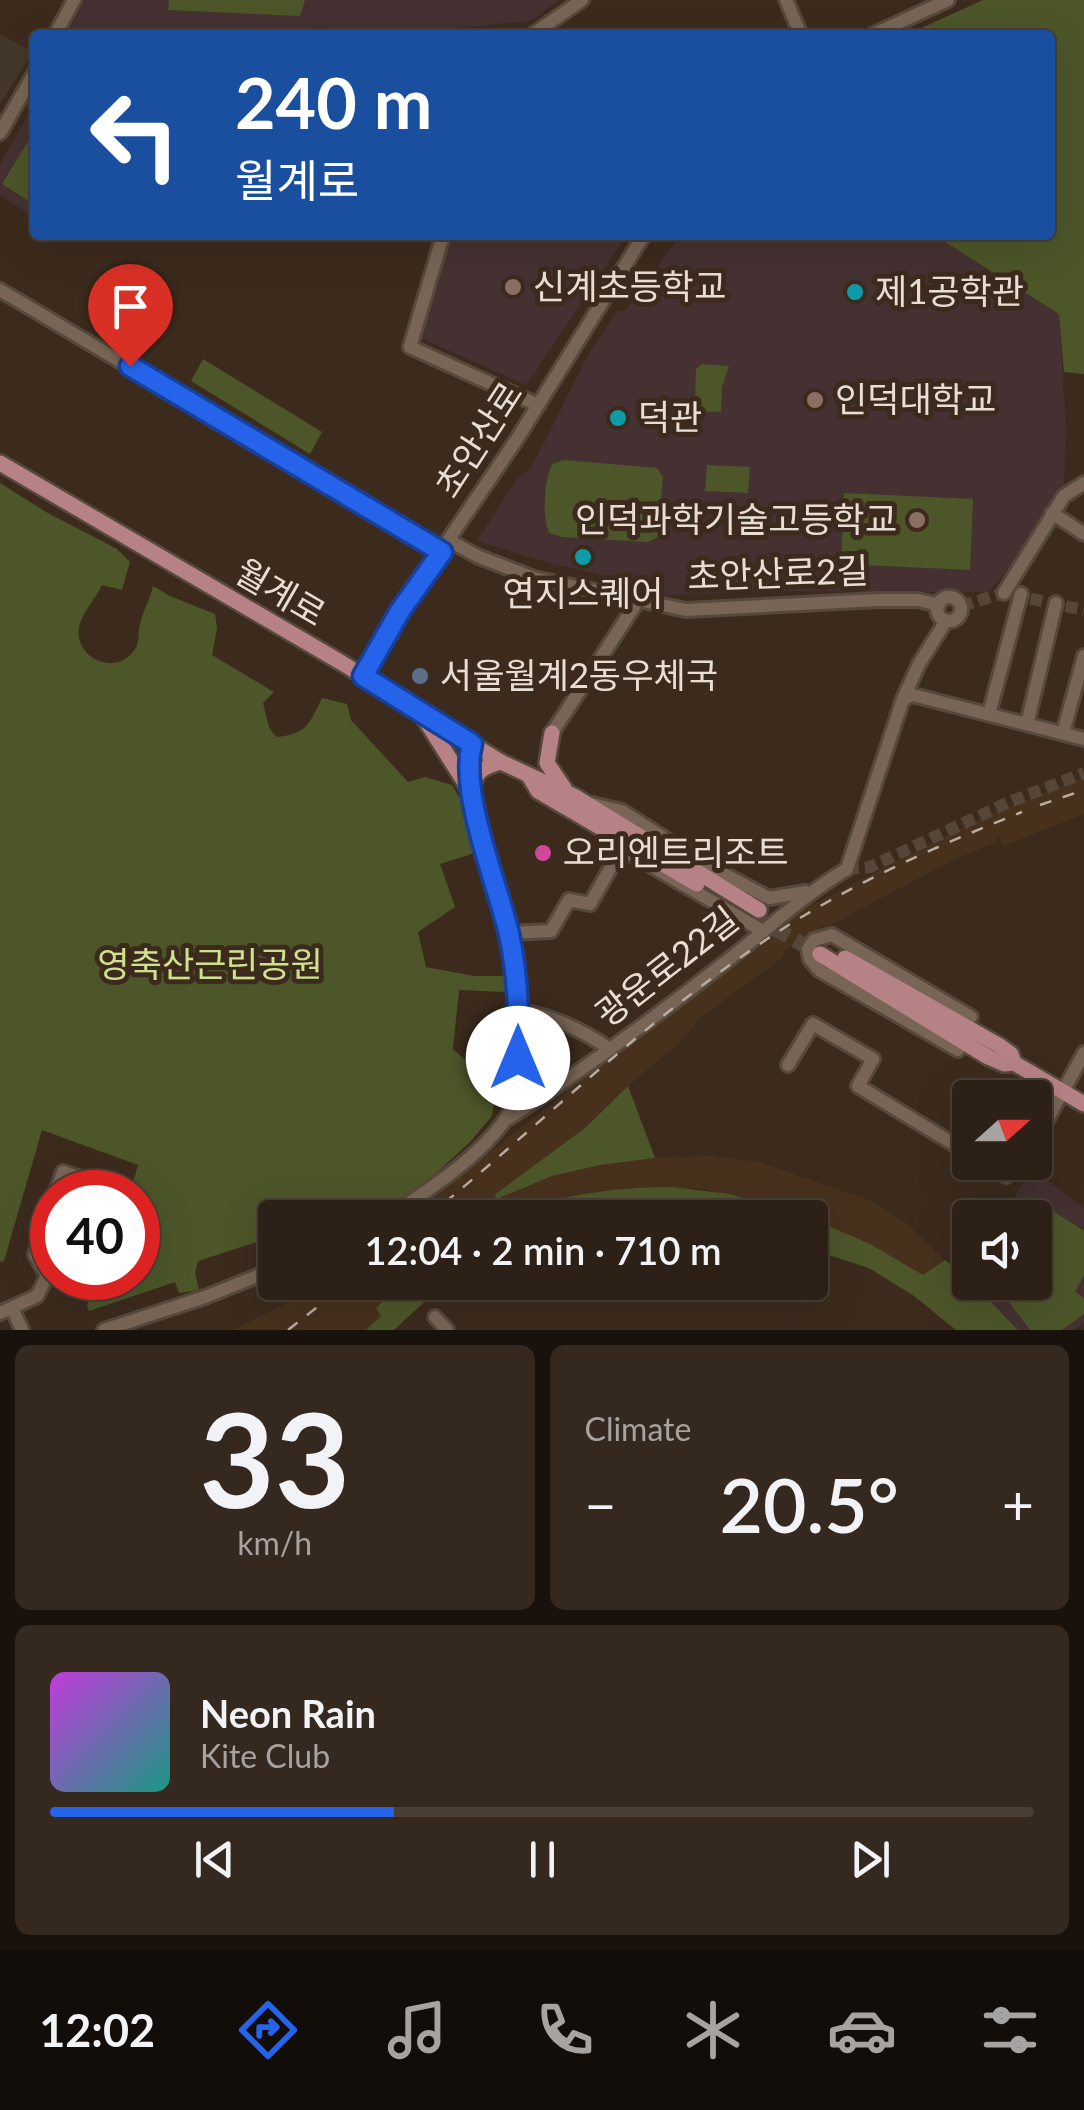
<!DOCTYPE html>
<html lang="en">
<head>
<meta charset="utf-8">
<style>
	body { margin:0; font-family:Lato,"Noto Sans KR",sans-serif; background:#35281f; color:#f1f3f6; height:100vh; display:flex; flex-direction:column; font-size:38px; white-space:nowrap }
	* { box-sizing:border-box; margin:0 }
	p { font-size:32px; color:#a7a3a1 }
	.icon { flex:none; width:55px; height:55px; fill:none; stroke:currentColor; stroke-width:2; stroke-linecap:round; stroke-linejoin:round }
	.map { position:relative; height:1330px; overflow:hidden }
	.details { display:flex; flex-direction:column; gap:15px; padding:15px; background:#19120c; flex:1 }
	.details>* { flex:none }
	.hud { position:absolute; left:30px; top:30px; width:1025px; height:210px; border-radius:10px; box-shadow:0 10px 40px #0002,0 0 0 2px #483e35; background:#1a4fa0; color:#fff; overflow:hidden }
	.needle { width:65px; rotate:69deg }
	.buttons { position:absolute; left:952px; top:1080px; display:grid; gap:20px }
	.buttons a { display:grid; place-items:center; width:100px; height:100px; border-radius:10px; background:#2d2016; box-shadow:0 10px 40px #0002,0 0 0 2px #483e35; font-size:50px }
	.speed { position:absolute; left:30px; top:1170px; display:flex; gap:20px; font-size:50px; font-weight:700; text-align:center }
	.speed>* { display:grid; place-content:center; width:130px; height:130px; border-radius:50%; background:#2d2016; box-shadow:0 10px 40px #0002,0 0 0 2px #483e35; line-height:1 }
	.speed .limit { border:15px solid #d22; background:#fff; color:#111 }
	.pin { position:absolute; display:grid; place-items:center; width:85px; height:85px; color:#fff; margin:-102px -42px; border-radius:50% 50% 50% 0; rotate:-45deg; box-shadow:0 0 10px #0007 }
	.pin .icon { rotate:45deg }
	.me { position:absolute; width:110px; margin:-55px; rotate:0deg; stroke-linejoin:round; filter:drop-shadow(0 0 8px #0008) }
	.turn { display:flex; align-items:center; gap:35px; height:210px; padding:0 40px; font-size:45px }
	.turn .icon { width:130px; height:130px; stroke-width:2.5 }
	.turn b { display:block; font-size:70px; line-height:85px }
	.big { font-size:75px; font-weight:600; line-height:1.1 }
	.details .tile { flex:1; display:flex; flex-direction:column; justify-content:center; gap:15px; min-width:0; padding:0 35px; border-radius:15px; background:#35281f }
	.details .dial { align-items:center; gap:0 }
	.dial b { font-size:130px; line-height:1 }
	.song { display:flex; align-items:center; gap:30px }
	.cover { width:120px; height:120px; border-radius:15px; background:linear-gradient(135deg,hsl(290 70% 55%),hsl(170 70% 35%)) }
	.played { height:10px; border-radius:5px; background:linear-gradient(90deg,#2563eb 35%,#483e35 35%) }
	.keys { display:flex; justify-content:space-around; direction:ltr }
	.heat { display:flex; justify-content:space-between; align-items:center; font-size:55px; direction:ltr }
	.details .tiles { flex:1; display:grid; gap:15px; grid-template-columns:1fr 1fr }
	.tile:last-child { grid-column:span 2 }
	.trip { position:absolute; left:258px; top:1200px; width:570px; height:100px; border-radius:10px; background:#2d2016; box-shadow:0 10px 40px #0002,0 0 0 2px #483e35; font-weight:600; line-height:100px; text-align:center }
	.tab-bar { display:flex; height:160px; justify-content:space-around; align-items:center; background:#120d09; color:#a7a3a1 }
	.tab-bar .icon { width:70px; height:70px }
	.tab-bar .on { color:#2563eb }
	.tab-bar b { font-size:45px; color:#f1f3f6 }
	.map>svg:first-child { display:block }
	.built { fill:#47311d }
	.industrial { fill:#44382a }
	.education { fill:#453132 }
	.green { fill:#4d5629 }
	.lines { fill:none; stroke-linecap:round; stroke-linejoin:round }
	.minor-tunnel { stroke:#564639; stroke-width:12; stroke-dasharray:12 6; stroke-linecap:butt }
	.major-tunnel { stroke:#564639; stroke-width:15; stroke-dasharray:15 8; stroke-linecap:butt }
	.minor-casing { stroke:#56493c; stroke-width:18 }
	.major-casing { stroke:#56493c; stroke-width:20 }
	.minor { stroke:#786555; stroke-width:12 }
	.major { stroke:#b68285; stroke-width:15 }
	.rail { stroke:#b8aba1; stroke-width:2.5; stroke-dasharray:12 12; stroke-linecap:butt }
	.route-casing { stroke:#184099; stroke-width:25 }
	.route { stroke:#2563eb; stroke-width:18 }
	.education-dot { fill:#8d6e63; stroke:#3c2b1d; stroke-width:4 }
	.culture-dot { fill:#0f9aa8; stroke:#3c2b1d; stroke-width:4 }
	.service-dot { fill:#5c6f8a; stroke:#3c2b1d; stroke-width:4 }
	.hotel-dot { fill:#d1479c; stroke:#3c2b1d; stroke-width:4 }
	.labels { text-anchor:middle; stroke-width:10; stroke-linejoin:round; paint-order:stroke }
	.poi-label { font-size:35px; fill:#e9ded5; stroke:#3c2b1d; text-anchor:start }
	.street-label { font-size:35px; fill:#e9ded5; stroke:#3c2b1d }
	.park-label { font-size:35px; fill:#cee18f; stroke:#3c2b1d }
</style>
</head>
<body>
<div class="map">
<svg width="1084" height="1330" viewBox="0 0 1084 1330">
	<rect width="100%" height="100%" fill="#3c2b1d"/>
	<!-- built -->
	<g class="built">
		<path d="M1084,777V814L1003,846L999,837L994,843L951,861L829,926H823L785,950L782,958L701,1017L679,1043L620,1093L585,1128L494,1195L497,1199L552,1176L600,1165L655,1158L710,1156L759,1162L869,1200L905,1222L945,1260L923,1275L870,1244L788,1209L701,1189L648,1187L596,1192L553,1200L503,1217L408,1218L714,973L804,909L988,815Z"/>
		<path d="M327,1283H401L376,1307L382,1316L366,1330H233Z"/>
	</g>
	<!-- industrial -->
	<path class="industrial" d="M0,34L33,52L0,104Z"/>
	<!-- education -->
	<g class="education">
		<path d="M84,0H559L531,21L398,34L320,27L233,35H67Z"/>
		<path d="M35,103V218L0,195V164Z"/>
		<path d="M448,235H627L526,385L421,338Z"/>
		<path d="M680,235H934L1059,314L1066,428L1064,484L1020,556L988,592L788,591L665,595L636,583L549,563L477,541L517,479L531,468L587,357L617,311H625Z"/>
		<path d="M1032,1168L1084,1208V1323L1073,1330H1018L973,1283L1035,1282V1218L1003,1217Z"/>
	</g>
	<!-- green -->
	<g class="green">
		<path d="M169,0H305L300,16L168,10Z"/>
		<path d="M983,0H1084V374L1064,372L1059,314L934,235H1050V35H906Z"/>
		<path d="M35,130V205L2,184Z"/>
		<path d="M203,359L322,432L310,454L191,381Z"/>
		<path d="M702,364L729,366L722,387L721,412L701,411L695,405L696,369Z"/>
		<path d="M564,460L657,468L663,477L658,537L648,542L562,537L549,533C542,516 544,481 552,464Z"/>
		<path d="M707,465L750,467L748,493L705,491Z"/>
		<path d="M0,483L46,512L117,549L130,562L122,590L102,585C96,598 82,613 79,627C74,657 112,676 132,653C141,644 137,634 140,624C143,611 150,600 153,586L170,596L215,614L217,628L212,655L274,692L263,703L269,727L276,737C306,735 310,723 322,698L347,704L351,720L408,782L425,777L452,785L468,812L478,852L440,864L455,907L418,932L426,967L474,976H505V992L459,990L453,1049L497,1087L492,1116L469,1143L423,1185L383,1211L369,1217L275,1218V1236L198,1261L195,1273L199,1290L179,1293L175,1282L89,1311L87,1305L94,1288L89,1281L91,1278H138V1192H130L138,1165L42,1130L4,1261L0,1262Z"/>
		<path d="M844,493L973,499L970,570L841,564Z"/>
		<path d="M628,1086L655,1158L600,1165L552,1176L497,1199L494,1195L585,1128Z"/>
		<path d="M672,1187L730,1194L810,1218L715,1217C692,1194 622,1214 591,1217C563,1220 532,1218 503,1217C556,1195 615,1187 672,1187Z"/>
		<path d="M1031,1197L1084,1231V1275L1075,1292L1084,1298V1314L1062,1330H1030L995,1283L1035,1282V1218L1020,1217Z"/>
		<path d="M810,1218L870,1244L923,1275L945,1260L968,1278L1018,1330H956L914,1296L869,1268L810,1249Z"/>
		<path d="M401,1283H445L394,1330H366L381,1316L376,1308Z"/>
	</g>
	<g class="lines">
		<!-- minor-tunnel -->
		<g class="minor-tunnel">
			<path d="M961,606L1004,593L1084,610"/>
			<path d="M847,869L870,867L1007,803L1084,773"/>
		</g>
		<!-- major-tunnel -->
		<path class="major-tunnel" d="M755,918L820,954"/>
		<defs>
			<g id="minor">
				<path d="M786,0L801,35"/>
				<path d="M55,35L74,0"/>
				<path d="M532,35L582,0"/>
				<path d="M872,35L948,0"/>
				<path d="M0,133L35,72"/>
				<path d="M443,235L410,347L538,405"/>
				<path d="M0,290L442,552"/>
				<path d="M1052,513L1084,534"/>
				<path d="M450,541L477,556L534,578L686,610L878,600H918L939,605"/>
				<path d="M1004,593L1064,496L1084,483"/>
				<circle cx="949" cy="609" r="12"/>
				<path d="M363,675L400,611L517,439L644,235"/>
				<path d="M903,699L913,695L1084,739"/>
				<path d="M989,714L1021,594"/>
				<path d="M1027,724L1056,603"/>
				<path d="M552,733L639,599"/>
				<path d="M1063,733L1084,656"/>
				<path d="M592,804L622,811L703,863L769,898L806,892"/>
				<path d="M631,854L763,931"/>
				<path d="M509,933L551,931L569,900L590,904L622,848"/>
				<path d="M519,1010C554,1017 580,1029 610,1049"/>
				<path d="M958,1050L819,970L810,959L808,949L814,940L832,935L971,1017"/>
				<path d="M788,1065L813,1024L873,1059L858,1086L970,1154"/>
				<path d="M509,1118C586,1068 660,1014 732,957C771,926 805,894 847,869L903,699L919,664L946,621"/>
				<path d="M1035,1142L1084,1053"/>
				<path d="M984,1162L1006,1176L1023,1162"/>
				<path d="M56,1192L63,1172L96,1183"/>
				<path d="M386,1218C426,1192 498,1146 515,1101C519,1044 522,988 509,932C497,881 459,793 472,744"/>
				<path d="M48,1277L35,1255L52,1203"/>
				<path d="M71,1278L81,1290L85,1288"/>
				<path d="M12,1308L22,1330"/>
				<path d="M0,1313L37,1296L45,1280L52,1273"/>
				<path d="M435,1317L447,1330"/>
				<path d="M104,1330L205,1297L275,1269"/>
			</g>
			<g id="major">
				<path d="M0,463L342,663L501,762L574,796L759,910"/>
				<path d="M424,718L472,794"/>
				<path d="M552,733L547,763L564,788"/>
				<path d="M529,776L538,791L697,884"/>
				<path d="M472,794C473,773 481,767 501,762"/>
				<path d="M820,954L988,1057L1004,1064L1014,1063L1084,1104"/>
				<path d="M845,958L1000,1046L1011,1054L1014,1063"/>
			</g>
		</defs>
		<!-- minor casing -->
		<use href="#minor" class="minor-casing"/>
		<!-- major casing -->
		<use href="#major" class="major-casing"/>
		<!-- minor -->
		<use href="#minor" class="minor"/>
		<!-- major -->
		<use href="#major" class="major"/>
		<!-- rail -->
		<g class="rail">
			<path d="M1040,805L1084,790"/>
			<path d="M426,1218C537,1128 639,1026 757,946C839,889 929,849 1022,812"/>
			<path d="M288,1330L349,1282"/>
		</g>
	</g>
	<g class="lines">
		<defs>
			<path id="route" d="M130,366L442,552L400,611L363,676L472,744C459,793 497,882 509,934C518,975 519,1015 518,1058"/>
		</defs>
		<!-- route casing -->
		<use href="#route" class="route-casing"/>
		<!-- route -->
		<use href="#route" class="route"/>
	</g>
	<!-- markers -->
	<g class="education-dot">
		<circle cx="513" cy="287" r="10"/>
		<circle cx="815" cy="400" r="10"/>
		<circle cx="917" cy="520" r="10"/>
	</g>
	<g class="culture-dot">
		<circle cx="855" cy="292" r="10"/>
		<circle cx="618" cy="418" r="10"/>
		<circle cx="583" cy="557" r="10"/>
	</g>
	<circle class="service-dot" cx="420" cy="676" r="10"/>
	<circle class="hotel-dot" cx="543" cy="853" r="10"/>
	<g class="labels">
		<!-- poi labels -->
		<g class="poi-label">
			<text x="533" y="299">신계초등학교</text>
			<text x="875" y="304">제1공학관</text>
			<text x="835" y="412">인덕대학교</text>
			<text x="638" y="430">덕관</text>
			<text x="897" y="532" text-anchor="end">인덕과학기술고등학교</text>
			<text x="583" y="606" text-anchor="middle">연지스퀘어</text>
			<text x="440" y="688">서울월계2동우체국</text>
			<text x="563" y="865">오리엔트리조트</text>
		</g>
		<!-- street labels -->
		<g class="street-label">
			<text transform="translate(479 440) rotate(-57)" y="12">초안산로</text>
			<text transform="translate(778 574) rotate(-2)" y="12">초안산로2길</text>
			<text transform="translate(280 593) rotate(30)" y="12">월계로</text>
			<text transform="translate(667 967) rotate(-38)" y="12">광운로22길</text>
		</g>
		<!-- park labels -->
		<g class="park-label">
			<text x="210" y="977">영축산근린공원</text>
		</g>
	</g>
</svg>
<div class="buttons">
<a><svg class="needle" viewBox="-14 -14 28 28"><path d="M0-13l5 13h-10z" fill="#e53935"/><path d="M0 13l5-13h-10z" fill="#a7a3a1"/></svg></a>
<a><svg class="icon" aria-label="sound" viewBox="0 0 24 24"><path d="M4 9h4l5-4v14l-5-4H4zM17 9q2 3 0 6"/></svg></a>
</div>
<div class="speed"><div class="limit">40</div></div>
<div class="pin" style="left:130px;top:366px;background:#d93025"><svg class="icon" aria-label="arrive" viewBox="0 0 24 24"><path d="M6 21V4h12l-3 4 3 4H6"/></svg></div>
<svg class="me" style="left:518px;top:1058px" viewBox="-20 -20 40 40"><circle r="19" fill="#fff"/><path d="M0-13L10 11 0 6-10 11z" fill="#2563eb"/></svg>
<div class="trip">12:04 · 2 min · 710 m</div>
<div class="hud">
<div class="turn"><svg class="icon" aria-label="left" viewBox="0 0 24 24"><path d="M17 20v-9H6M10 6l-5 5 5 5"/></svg><div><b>240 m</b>월계로</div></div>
</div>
</div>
<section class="details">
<div class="tiles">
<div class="tile dial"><b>33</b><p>km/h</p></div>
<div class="tile"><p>Climate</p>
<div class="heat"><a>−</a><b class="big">20.5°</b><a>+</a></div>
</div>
<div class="tile">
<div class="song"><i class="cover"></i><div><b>Neon Rain</b><p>Kite Club</p></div></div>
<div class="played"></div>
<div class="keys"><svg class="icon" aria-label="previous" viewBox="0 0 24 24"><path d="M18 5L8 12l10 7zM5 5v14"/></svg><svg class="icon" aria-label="pause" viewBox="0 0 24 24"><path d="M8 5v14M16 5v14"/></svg><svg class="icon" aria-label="next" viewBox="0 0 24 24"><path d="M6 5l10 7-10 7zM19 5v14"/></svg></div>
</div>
</div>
</section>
<nav class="tab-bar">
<b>12:02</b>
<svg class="icon on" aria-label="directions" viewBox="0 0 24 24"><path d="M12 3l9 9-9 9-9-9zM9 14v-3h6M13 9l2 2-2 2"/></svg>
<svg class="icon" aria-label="music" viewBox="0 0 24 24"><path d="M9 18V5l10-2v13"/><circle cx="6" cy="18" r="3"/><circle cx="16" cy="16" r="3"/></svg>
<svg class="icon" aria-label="phone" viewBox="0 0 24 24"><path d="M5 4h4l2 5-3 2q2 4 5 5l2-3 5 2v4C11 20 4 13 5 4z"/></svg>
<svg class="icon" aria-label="climate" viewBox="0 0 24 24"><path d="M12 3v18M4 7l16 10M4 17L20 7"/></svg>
<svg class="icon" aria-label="car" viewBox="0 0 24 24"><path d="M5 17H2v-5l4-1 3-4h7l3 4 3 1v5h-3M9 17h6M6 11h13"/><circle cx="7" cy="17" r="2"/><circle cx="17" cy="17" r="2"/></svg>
<svg class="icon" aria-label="filters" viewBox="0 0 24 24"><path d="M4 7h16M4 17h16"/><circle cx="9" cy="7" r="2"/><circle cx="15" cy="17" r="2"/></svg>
</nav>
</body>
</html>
